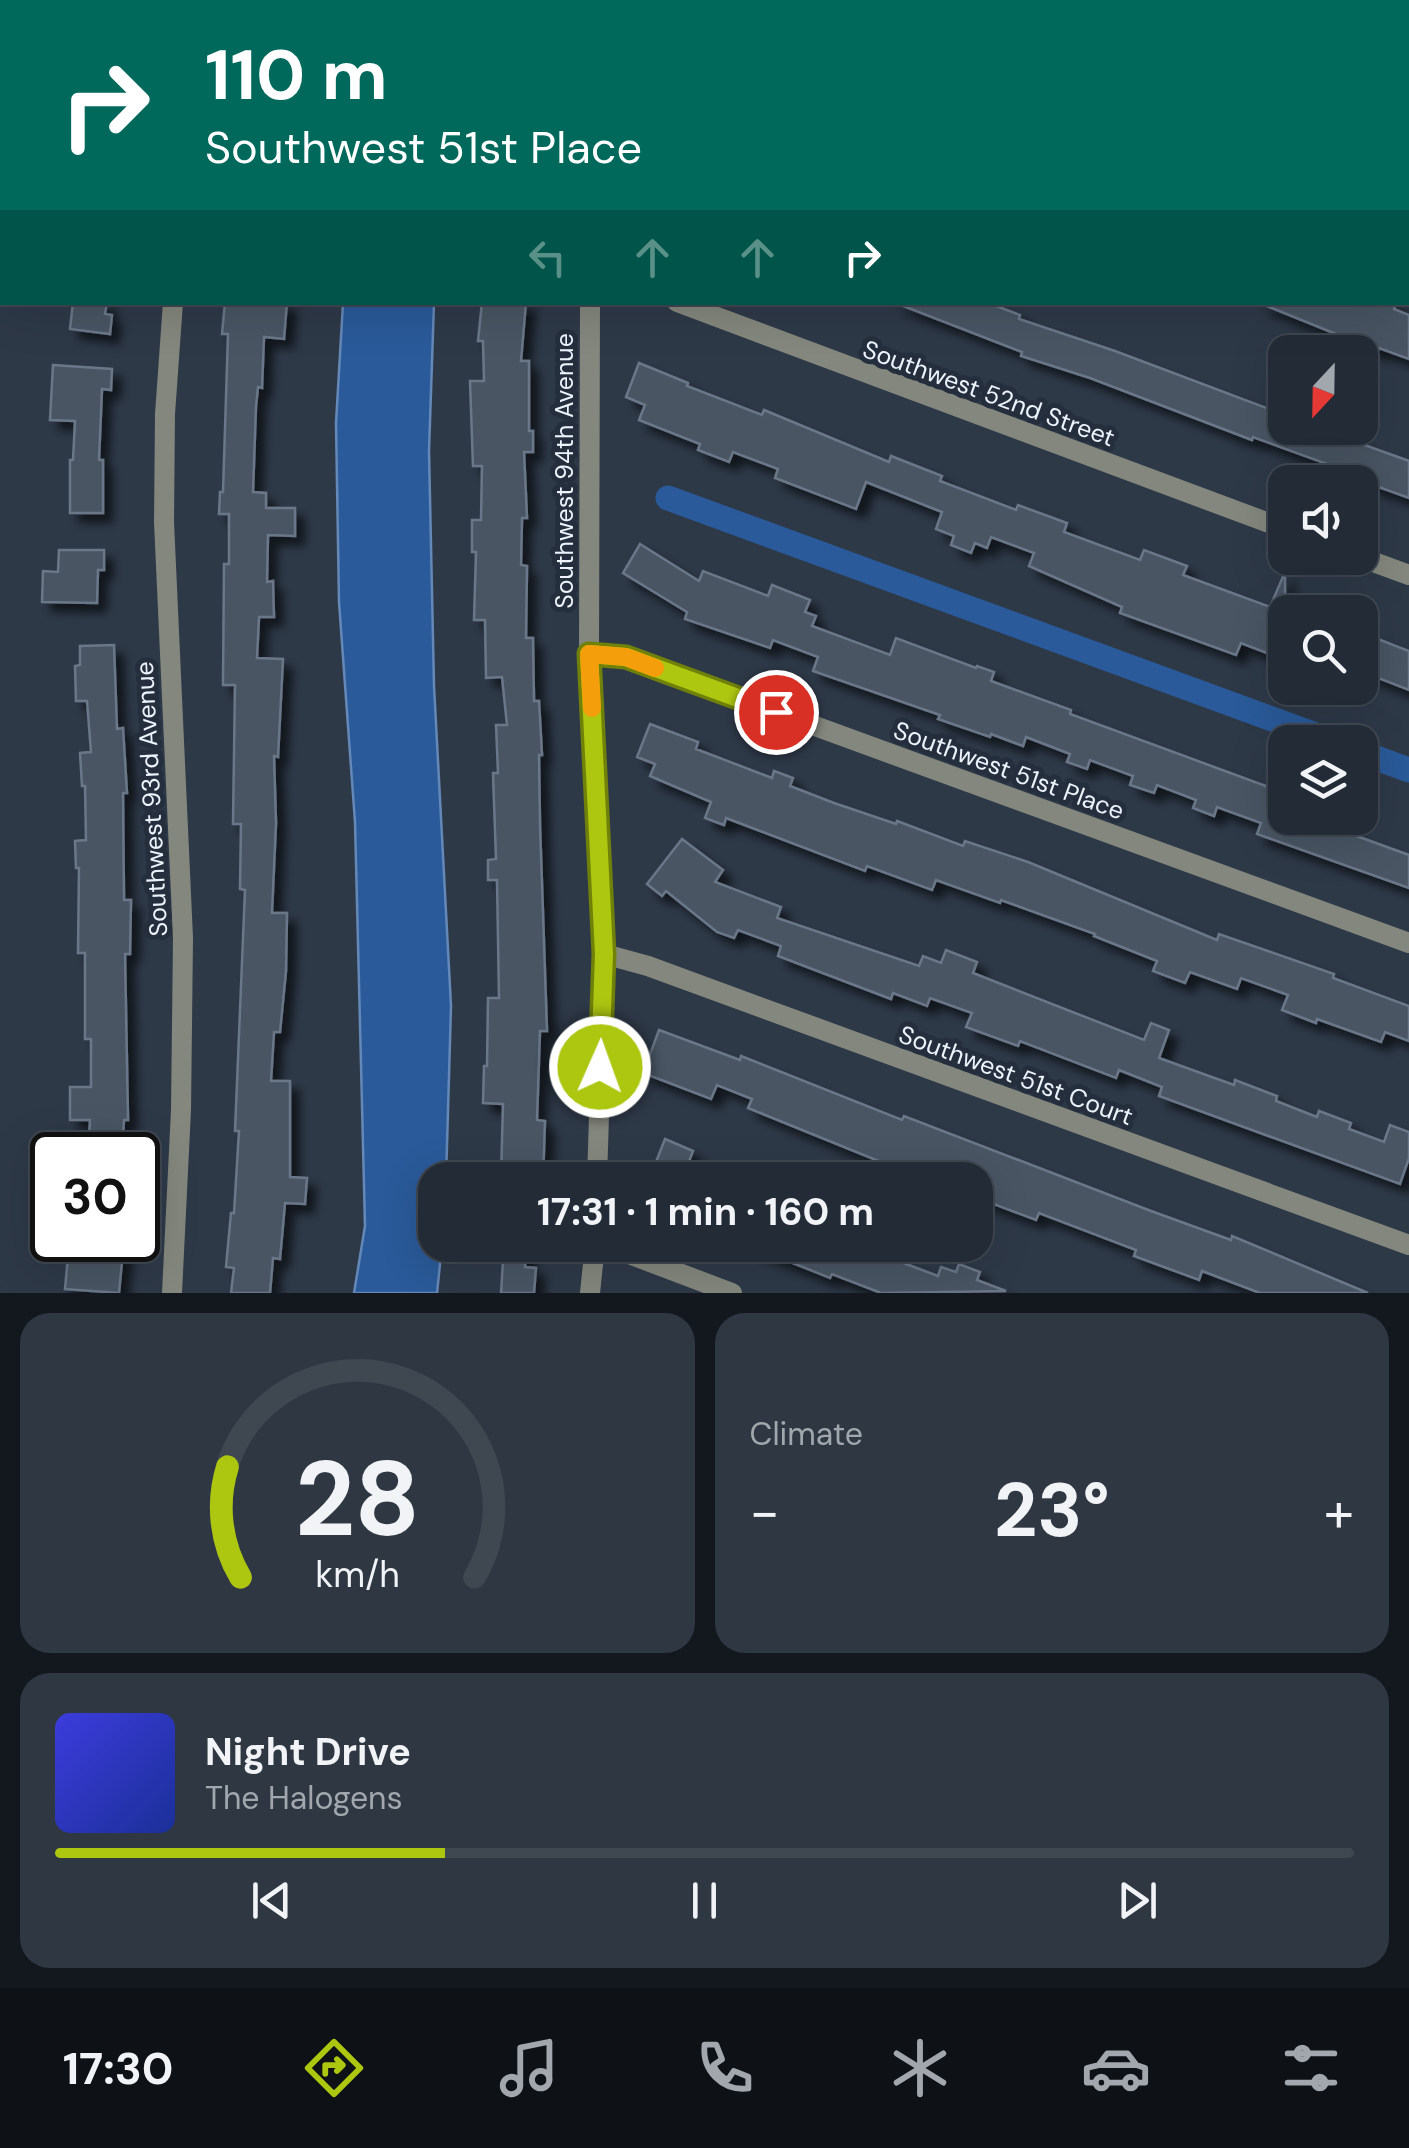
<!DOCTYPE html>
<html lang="en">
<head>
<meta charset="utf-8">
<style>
	body { margin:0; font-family:"DM Sans",sans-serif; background:#2e3742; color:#f1f3f6; height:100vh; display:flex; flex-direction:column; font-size:38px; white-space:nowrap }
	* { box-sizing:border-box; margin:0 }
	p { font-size:32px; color:#a2a7ad }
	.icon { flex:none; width:55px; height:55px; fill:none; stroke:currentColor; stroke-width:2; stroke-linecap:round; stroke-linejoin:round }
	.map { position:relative; height:1293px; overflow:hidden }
	.side { display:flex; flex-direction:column; gap:20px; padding:20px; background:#13181e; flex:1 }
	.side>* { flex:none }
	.banner { position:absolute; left:0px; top:0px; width:1410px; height:305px; box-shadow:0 10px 40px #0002,0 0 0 2px #3f4751; background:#00695c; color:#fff; overflow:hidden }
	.needle { width:65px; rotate:202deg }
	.controls { position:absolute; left:1268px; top:335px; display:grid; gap:20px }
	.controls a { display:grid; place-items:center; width:110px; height:110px; border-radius:20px; background:#222b36; box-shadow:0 10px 40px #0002,0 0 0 2px #3f4751; font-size:50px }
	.speed { position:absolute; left:30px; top:1132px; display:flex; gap:20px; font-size:50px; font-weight:700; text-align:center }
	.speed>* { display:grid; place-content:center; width:130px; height:130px; border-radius:50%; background:#222b36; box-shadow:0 10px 40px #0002,0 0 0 2px #3f4751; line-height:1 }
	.speed .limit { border:5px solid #111; border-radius:15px; background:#fff; color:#111 }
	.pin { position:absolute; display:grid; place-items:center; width:85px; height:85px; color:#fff; margin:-42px; border:5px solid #fff; border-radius:50%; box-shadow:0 2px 10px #0007 }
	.me { position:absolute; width:110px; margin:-55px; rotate:2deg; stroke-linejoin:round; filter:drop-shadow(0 0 8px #0008) }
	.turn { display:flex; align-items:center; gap:35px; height:210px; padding:0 40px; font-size:45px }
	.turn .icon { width:130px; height:130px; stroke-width:2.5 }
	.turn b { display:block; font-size:70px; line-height:85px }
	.lanes { display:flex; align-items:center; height:95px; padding:0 40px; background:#0003; justify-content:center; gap:50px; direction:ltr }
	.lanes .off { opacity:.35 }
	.big { font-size:75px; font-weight:700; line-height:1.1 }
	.side .widget { flex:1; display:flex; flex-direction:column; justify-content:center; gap:15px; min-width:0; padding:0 35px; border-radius:30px; background:#2e3742 }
	.side .dial { align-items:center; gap:0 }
	.dial svg { height:260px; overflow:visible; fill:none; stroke:#3f4751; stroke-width:7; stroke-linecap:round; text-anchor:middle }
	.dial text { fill:#f1f3f6; stroke:none }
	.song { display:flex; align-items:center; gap:30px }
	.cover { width:120px; height:120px; border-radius:15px; background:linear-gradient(135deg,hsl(240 70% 55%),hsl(230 70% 35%)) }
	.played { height:10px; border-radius:5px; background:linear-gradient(90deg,#adc610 30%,#3f4751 30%) }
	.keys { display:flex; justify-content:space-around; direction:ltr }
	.heat { display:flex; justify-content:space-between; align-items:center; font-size:55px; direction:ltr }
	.side .tiles { flex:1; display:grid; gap:20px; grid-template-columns:1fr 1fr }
	.widget:last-child { grid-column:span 2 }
	.trip { position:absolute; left:418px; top:1162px; width:575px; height:100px; border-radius:30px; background:#222b36; box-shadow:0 10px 40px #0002,0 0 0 2px #3f4751; font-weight:700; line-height:100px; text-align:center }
	.tabs { display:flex; height:160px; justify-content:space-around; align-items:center; background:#0e1116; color:#a2a7ad }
	.tabs .icon { width:70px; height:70px }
	.tabs .on { color:#adc610 }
	.tabs b { font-size:45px; color:#f1f3f6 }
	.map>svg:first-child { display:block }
	.water { fill:#2a5a99; stroke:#6488b7; stroke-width:2.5 }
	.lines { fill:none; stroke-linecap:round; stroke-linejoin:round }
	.canal { stroke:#2a5a99; stroke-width:25 }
	.building { fill:#485464; stroke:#6b7788; stroke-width:2.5; filter:url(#shadow) }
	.minor { stroke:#84877d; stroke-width:20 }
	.route-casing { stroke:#70810a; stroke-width:25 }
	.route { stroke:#adc610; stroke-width:18 }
	.slow { stroke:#f59e0b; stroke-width:18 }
	.labels { text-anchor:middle; stroke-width:10; stroke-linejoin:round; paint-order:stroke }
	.street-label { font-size:25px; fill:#ecf3fd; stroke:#242e3d }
</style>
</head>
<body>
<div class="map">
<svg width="1409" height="1293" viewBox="0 0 1409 1293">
	<defs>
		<filter id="shadow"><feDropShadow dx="9" dy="9" stdDeviation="5" flood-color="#0009"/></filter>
	</defs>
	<rect width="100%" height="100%" fill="#2e3948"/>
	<!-- water -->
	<path class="water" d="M343,303H434L429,451L434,686L451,1006L446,1180H435V1245H442L437,1293H354L365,1226L355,822L339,602L336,423Z"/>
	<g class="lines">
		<!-- canal -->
		<g class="canal">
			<path d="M668,498L1335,742"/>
			<path d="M1360,752L1409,770"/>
		</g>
	</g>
	<!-- building -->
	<g class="building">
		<path d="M73,302H107L105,314L112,315L110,334L70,329Z"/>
		<path d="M225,302H287L284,339L264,337L262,388L258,387L256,406L253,492L266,493V508H295V536L268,535L267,582L273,581L274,617H259L257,658L283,659L278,757L274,756L276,823L272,913H287L286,971L280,1032H274L271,1081H290V1177L307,1178L305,1204L285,1203L280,1259L273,1258L270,1293H231L234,1268L226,1267L231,1213H234L239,1131H235L245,890L240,889L241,824H233L235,685H223L224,564H229V514H219L220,492H223L228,334H222Z"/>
		<path d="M482,302H526L521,361H529V431H533V452H524L527,518H522L521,565L527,566L526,638H533L534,701H539L542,755H539L540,825L547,1031H540L537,1120L545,1121L543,1180L501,1178L503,1104L483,1103L484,1066H487L488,998H499L497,880H488V860L496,859L493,773H498L496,725H507L502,677L486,678L485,620H474L476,552H472V520H481L482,466H473L470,381H484L483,341H478Z"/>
		<path d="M893,302H986L1020,315L1019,319L1115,351L1285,415V428H1329L1346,434L1345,438L1409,461V498L1348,476L1349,472L1253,437L1252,440L1090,378L1021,356L1022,352Z"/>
		<path d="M1257,302H1396L1394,309L1409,315V359L1379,348L1378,351Z"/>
		<path d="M639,363L688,383L687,386L762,415L764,410L889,462L891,456L942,476L940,481L1016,510L1018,505L1067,523L1064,532L1140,560L1144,550L1187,566L1183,575L1270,607L1285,572V660L1241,643L1236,655L1120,613L1122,607L1029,566L1034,553L991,537L987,548L975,543L971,553L951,545L954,536L936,529L942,512L866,482L856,509L775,478L778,469L733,452L729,462L698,450L700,444L639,420L645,405L626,397Z"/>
		<path d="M53,365L112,369L111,390L102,389L99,460H103V513H70V460H73L75,421L50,420Z"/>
		<path d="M640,544L699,581L703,571L768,596L772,585L810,600L805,612L816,616L812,626L890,655L896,638L976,668L977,666L994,672L991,681L1071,710L1070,714L1285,793V818H1320L1318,822L1409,855V888L1257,834L1261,823L1217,807L1214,816L1193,808L1196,800L1157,785L1154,793L1130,785L1133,776L1090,760L1087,769L1067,762L1070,754L1026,737L1023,746L991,734L990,737L938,719L940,715L813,671L818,657L773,640L770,648L685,619L687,612L623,573Z"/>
		<path d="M59,550H104V570H98L97,603L42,602L43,571L58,572Z"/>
		<path d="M1360,632L1409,651V690L1360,671Z"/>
		<path d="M114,645L117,729L123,728L127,793H123L124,900H131L130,954H125L128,1120H124L122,1155H88L90,1120H70V1087H91V1039H85V953H78L79,868H76L75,841L86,840L85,786H82L80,753L91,752L87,701H76L75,666L80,665V646Z"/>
		<path d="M650,724L698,742L696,749L772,778L774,771L793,778L790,786L834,803L896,824L897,821L963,846L965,841L1028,862L1217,940L1219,934L1334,974L1333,978L1409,1006V1041L1385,1032L1381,1042L1317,1019L1316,1023L1282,1010L1288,995L1241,978L1237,989L1190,972L1185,983L1153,971L1157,961L1094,936L1095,934L1001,900L1000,903L936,880L932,890L867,866L865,871L726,818L724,825L705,818L711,802L650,776L655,764L637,757Z"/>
		<path d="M682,839L723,870L715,882L781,907L777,918L919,966L923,956L941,963L946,950L977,962L973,973L1144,1040L1151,1023L1169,1030L1159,1058L1234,1085L1235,1080L1277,1096L1276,1101L1317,1117L1319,1111L1351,1123L1349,1129L1384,1142L1390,1125L1409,1132V1158L1400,1184L1159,1096L1162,1087L1119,1070L1116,1078L1020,1041L1018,1046L966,1027L972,1013L930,998L927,1006L893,993L891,999L778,956L781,946L738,930L734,938L717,932L666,891L662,896L647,884Z"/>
		<path d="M659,1030L740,1060L741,1056L902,1120L904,1116L1151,1211L1231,1240L1232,1236L1368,1293H1260L1202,1271L1199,1280L1134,1256L1136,1250L1039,1213L1036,1220L975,1197V1180H902L883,1173L886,1164L748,1108L752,1099L717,1085L711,1099L643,1073Z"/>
		<path d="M665,1139L693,1151L682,1180H649Z"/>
		<path d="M89,1240H124L119,1293L65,1289L68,1256L87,1258Z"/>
		<path d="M504,1245H527L525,1267L536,1268L534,1293H501Z"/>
		<path d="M748,1245H856L938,1276L941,1267L956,1272L959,1264L980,1272L977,1280L1006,1291L881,1293L832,1274L830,1278Z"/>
	</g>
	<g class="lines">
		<!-- minor -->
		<g class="minor">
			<path d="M714,0L721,2"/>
			<path d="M218,2L219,0"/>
			<path d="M650,2L651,0"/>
			<path d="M0,62L2,63"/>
			<path d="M1408,251L1409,252"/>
			<path d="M590,302L589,655L604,954L597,1180"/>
			<path d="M677,302L1285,529"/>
			<path d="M1360,557L1409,575"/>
			<path d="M589,655L626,657L1409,943"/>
			<path d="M604,954L648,966L1409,1245"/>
			<path d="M605,1245L732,1293"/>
			<path d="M172,1293L181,1110L183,938L164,522L165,414L173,302"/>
			<path d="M590,1293L595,1245"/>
		</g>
	</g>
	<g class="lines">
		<defs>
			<path id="route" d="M600,1067L604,954L589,654L626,657L776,712"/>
		</defs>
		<!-- route casing -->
		<use href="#route" class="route-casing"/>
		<!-- route -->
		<use href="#route" class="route"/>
		<!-- slow -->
		<path class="slow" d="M592,708L589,654L626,657L655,668"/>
	</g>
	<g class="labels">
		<!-- street labels -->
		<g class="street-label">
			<text transform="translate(989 393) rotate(20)" y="9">Southwest 52nd Street</text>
			<text transform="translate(564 471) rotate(-90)" y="9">Southwest 94th Avenue</text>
			<text transform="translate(1009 770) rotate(20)" y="9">Southwest 51st Place</text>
			<text transform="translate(151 799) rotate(-93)" y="9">Southwest 93rd Avenue</text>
			<text transform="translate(1016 1075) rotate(20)" y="9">Southwest 51st Court</text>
		</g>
	</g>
</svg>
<div class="controls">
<a><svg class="needle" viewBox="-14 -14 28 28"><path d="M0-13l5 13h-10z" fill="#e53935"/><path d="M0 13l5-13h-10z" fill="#a2a7ad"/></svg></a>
<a><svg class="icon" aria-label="sound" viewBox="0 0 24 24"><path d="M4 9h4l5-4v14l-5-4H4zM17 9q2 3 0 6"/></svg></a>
<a><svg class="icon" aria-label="search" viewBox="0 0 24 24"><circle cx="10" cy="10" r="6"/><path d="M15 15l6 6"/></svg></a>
<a><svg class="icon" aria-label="layers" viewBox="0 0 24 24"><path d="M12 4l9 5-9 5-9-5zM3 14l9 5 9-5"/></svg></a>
</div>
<div class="speed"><div class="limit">30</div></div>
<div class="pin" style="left:776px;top:712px;background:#d93025"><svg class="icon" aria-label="arrive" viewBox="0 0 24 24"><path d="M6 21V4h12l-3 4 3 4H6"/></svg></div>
<svg class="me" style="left:600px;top:1067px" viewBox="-20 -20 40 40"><circle r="17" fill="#adc610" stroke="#fff" stroke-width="3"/><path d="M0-11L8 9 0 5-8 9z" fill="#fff"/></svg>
<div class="trip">17:31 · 1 min · 160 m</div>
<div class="banner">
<div class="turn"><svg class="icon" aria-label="right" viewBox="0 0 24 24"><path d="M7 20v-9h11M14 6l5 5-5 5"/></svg><div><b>110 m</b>Southwest 51st Place</div></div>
<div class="lanes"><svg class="icon off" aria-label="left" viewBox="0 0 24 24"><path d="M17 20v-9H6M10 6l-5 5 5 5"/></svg><svg class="icon off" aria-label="ahead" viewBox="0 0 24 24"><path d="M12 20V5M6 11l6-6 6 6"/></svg><svg class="icon off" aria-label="ahead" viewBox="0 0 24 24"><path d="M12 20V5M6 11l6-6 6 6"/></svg><svg class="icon" aria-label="right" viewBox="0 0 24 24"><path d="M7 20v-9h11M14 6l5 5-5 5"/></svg></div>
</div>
</div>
<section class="side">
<div class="tiles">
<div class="widget dial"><svg viewBox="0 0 100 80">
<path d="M14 69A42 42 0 1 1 86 69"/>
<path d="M14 69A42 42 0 0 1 10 35" stroke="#adc610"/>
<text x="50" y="56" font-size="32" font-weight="700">28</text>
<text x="50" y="72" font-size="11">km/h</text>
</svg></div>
<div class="widget"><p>Climate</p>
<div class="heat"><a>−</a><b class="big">23°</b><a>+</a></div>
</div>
<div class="widget">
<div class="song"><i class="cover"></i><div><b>Night Drive</b><p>The Halogens</p></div></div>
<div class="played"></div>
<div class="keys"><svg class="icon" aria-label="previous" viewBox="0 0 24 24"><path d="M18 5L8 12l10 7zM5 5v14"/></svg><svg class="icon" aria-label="pause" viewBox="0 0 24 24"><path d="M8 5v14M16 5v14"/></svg><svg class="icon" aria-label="next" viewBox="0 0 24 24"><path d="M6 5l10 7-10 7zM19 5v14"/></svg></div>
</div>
</div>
</section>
<nav class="tabs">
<b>17:30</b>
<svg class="icon on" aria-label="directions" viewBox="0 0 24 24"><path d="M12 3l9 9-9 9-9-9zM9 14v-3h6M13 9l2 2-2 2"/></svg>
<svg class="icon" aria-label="music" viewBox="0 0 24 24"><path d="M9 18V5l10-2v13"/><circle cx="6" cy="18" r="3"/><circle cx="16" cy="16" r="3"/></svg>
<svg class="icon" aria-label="phone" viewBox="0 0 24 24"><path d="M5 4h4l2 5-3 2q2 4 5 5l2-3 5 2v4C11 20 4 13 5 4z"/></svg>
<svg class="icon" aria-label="climate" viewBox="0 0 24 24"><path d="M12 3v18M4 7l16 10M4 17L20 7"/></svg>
<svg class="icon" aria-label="car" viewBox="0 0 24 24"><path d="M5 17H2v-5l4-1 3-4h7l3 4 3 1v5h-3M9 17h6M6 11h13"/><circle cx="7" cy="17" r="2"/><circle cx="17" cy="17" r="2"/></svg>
<svg class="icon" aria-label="filters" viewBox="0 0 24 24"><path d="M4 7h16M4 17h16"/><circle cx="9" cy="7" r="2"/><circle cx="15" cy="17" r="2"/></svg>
</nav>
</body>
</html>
